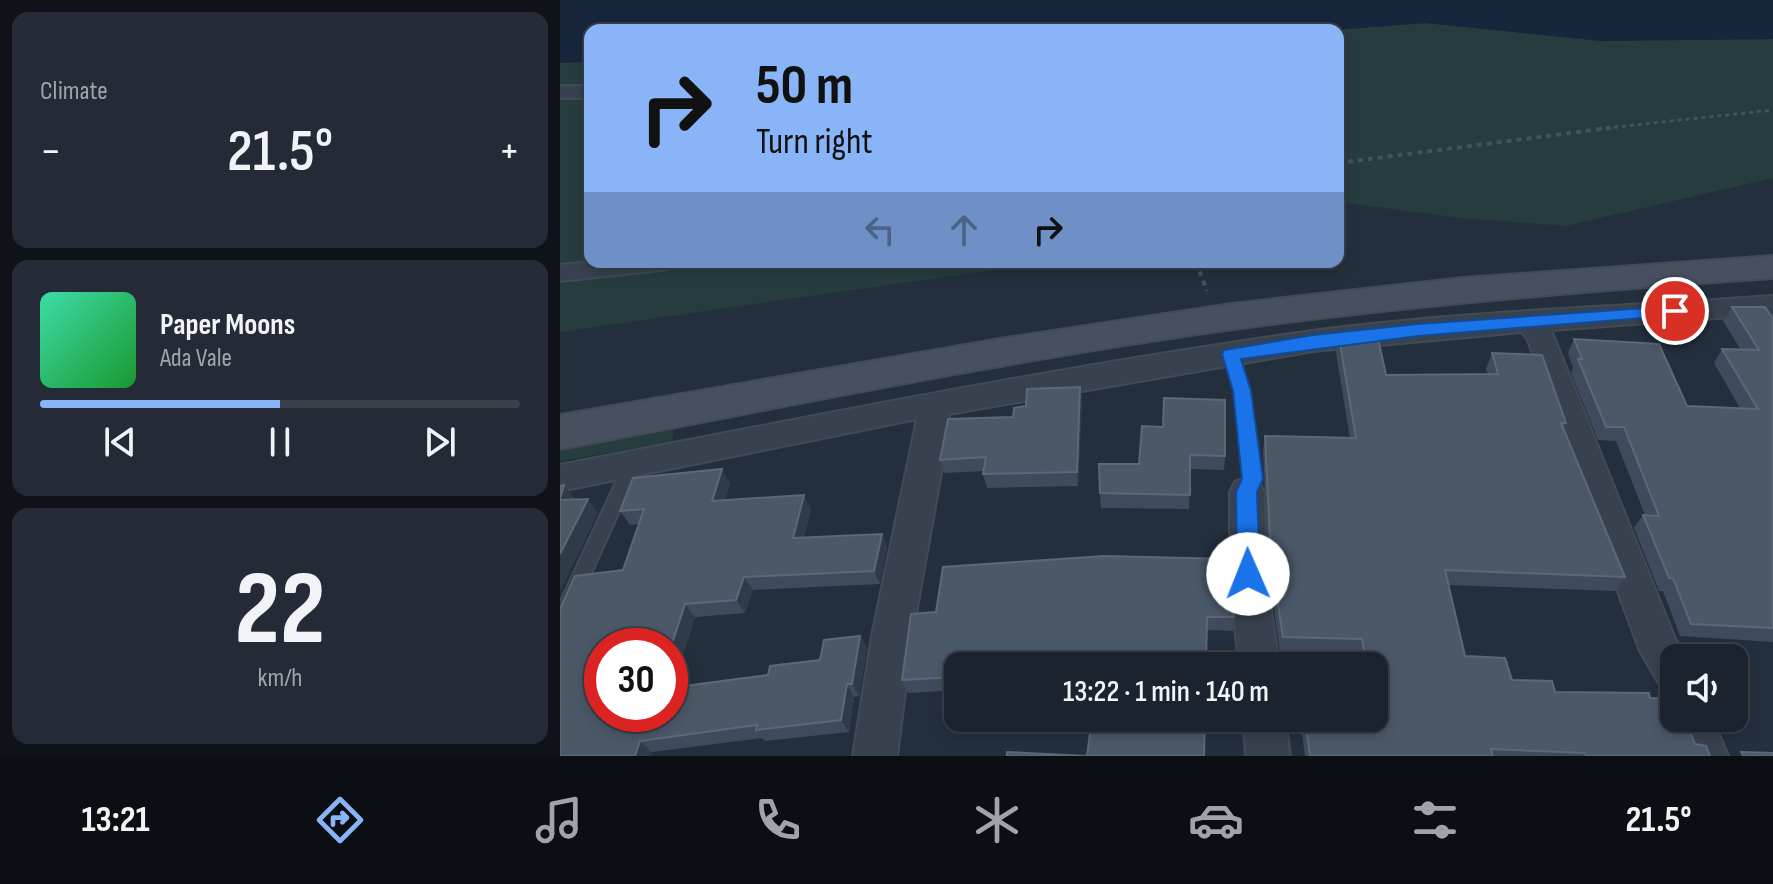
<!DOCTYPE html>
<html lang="en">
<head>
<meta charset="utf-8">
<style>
	body { margin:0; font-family:"Sofia Sans Condensed",sans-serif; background:#242b36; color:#f1f3f6; height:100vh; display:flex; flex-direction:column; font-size:30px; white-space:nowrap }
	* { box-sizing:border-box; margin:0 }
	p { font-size:26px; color:#a0a4aa }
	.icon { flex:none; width:44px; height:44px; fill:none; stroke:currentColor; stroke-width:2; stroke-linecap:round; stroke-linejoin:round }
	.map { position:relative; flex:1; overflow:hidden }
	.sheet { display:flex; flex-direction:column; gap:12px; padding:12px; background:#0f1319; width:560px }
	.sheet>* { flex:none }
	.banner { position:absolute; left:24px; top:24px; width:760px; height:244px; border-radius:16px; box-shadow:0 4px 12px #0003,0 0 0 2px #39404a; background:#8ab4f8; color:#111; overflow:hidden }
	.fabs { position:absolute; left:1100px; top:644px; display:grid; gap:16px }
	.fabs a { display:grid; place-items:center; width:88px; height:88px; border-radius:16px; background:#1b232e; box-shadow:0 4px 12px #0003,0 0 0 2px #39404a; font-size:40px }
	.speed { position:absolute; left:24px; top:628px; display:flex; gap:16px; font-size:40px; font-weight:700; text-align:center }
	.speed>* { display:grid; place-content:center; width:104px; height:104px; border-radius:50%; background:#1b232e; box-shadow:0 4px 12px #0003,0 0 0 2px #39404a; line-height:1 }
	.speed .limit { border:12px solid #d22; background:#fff; color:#111 }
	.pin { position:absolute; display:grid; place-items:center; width:68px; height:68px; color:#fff; margin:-34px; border:4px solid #fff; border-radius:50%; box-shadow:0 2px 8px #0007 }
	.me { position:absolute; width:88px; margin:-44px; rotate:359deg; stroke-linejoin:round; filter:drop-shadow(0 0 6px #0008) }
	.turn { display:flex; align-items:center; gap:28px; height:168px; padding:0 40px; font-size:36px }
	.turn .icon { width:104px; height:104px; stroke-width:2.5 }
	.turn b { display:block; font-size:56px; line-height:68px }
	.lanes { display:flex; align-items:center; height:76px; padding:0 40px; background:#0003; justify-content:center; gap:40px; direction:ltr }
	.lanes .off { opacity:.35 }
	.big { font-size:60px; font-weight:600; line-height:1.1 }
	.sheet .card { flex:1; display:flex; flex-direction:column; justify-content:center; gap:12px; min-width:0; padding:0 28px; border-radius:16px; background:#242b36 }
	.sheet .dial { align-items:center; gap:0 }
	.dial b { font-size:104px; line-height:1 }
	.song { display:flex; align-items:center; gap:24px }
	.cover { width:96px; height:96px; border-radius:12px; background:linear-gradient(135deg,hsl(160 70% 55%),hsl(130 70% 35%)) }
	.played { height:8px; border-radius:4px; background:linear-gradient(90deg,#8ab4f8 50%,#39404a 50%) }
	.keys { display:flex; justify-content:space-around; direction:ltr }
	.heat { display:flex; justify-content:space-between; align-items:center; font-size:44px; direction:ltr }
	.trip { position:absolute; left:384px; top:652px; width:444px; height:80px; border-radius:16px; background:#1b232e; box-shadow:0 4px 12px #0003,0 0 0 2px #39404a; font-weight:600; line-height:80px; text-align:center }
	.dock { display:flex; height:128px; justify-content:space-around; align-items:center; background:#0b0e12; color:#a0a4aa }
	.dock .icon { width:56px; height:56px }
	.dock .active { color:#8ab4f8 }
	.dock b { font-size:36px; color:#f1f3f6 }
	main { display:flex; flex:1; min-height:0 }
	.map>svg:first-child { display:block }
	.green { fill:#263c3f }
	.water { fill:#17263c }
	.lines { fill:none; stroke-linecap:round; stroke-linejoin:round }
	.lane-casing { stroke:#414a57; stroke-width:4 }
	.street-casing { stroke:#414a57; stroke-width:4 }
	.secondary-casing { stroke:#414a57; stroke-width:4 }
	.path-far1 { stroke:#3f5557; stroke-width:3; stroke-dasharray:4 4; stroke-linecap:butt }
	.path { stroke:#3f5557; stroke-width:4; stroke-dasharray:5 5; stroke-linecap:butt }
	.lane { fill:#38414e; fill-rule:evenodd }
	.street { fill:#38414e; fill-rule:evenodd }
	.secondary { fill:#465061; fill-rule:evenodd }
	.wall { fill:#3f4b5c }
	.shaded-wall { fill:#2f3b4b }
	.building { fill:#4b5868; stroke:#5c6777; stroke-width:2 }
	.route { fill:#1a73e8; stroke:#114b97; stroke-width:2 }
</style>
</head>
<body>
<main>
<section class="sheet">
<div class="card"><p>Climate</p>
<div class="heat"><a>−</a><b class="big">21.5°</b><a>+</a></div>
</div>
<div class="card">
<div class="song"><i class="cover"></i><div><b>Paper Moons</b><p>Ada Vale</p></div></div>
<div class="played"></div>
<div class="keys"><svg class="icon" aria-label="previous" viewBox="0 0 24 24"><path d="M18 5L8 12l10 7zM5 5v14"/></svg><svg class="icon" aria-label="pause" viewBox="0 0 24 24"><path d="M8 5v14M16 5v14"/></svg><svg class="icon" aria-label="next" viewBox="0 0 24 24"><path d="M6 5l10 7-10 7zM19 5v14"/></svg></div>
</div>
<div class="card dial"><b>22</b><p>km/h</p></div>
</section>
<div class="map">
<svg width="1213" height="756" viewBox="0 0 1213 756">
	<rect width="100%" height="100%" fill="#242f3e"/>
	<!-- green -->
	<g class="green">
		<path d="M866,23L1041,41L1213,39V178L1006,226L901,218L778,202V30H773Z"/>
		<path d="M30,62V262H489L0,332V63Z"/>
		<path d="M114,430L112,442L0,461V449Z"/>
	</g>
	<!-- water -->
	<path class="water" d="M0,0H1213V39L1041,41L866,23L773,30H30V62L0,63Z"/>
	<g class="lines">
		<defs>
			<g id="lane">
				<path d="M671,349L678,354L689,391L701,479L693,496L687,498L681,496L679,492L685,479L675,391L664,354Z"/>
				<path d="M71,461L76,463L79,467L6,629L0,631V603L63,467L66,463Z"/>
			</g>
			<g id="street">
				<rect x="0" y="86" width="30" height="12"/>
				<path d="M30,262H115L111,268L102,270L0,281V265Z"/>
				<path d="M1213,296V314L991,330L1115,639L1128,658H1114V690L1100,685L1080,651L988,402L968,340L962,332L753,351L389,414V428L352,636L337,756H293L312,636L357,419L0,491V465C250,417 500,366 752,331C904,311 1060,307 1213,296Z"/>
				<path d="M687,478L699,482L704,492L706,574L719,666H679L670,574V492L675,482Z"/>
				<path d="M1114,708V718H1152L1168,756H1124L1110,718Z"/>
				<path d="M683,718H725L730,756H686Z"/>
			</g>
			<path id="secondary" d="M1213,256V278C1033,290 853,305 673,329C448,360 224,407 0,449V415L446,338L671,304L903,278Z"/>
		</defs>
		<!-- lane casing -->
		<use href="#lane" class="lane-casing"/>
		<!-- street casing -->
		<use href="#street" class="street-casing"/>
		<!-- secondary casing -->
		<use href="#secondary" class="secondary-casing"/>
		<!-- path-far1 -->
		<path class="path-far1" d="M1038,129L1213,110"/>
		<!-- path -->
		<g class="path">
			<path d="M778,163L1057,127"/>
			<path d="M636,262L647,291"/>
		</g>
		<!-- lane -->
		<use href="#lane" class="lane"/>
		<!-- street -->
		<use href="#street" class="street"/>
		<!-- secondary -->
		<use href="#secondary" class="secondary"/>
	</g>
	<!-- wall -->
	<g class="wall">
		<path d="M1172,307L1213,319V642L1120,636L1103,591H1099L1074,528L1083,515H1085L1056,441L1038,440L1011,373L1013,368L1008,353L1014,339L1127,406L1180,408L1154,363L1162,349L1181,350L1163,321Z"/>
		<path d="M779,338L826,375H928L926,369L932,353L1006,423L1003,429L1065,577L1055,591L888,585L905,656L952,680L995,692L1090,698L1135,744L1150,756H745L740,718H814V666H800L797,653L720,652L709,574L703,451L705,436L790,438L776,353Z"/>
		<path d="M520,387L522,400L518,486L427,488L423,474L424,471L384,473L380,460L453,417L466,406Z"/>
		<path d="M603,427L665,456L664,470L630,469L629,509L541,508L540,493L579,464Z"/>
		<path d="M170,483L165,500L251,509L244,537L322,534L327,547L320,584L193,590L185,613L135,617L113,687L208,675L260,660L300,636L307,648L299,696L294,697L289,732L205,741L202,738L92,752L0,756L79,524L70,525L60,511Z"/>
		<path d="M351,614L674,617L673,631L647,630L398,666V690L348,693L342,680Z"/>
	</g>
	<!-- shaded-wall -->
	<g class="shaded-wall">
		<path d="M520,387L522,400L518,486L517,472Z"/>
		<path d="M162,469L170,483L160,515L152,501Z"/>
		<path d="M4,485L15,499L0,501Z"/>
		<path d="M244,495L251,509L240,551L233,538Z"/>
		<path d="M28,499L38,513L0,592V554Z"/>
		<path d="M322,534L327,547L320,584L314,571Z"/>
		<path d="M184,577L193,590L185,613L176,600Z"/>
		<path d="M125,604L135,617L110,697V650Z"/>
		<path d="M300,636L307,648L299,696L292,684Z"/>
		<path d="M287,684L294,697L289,732L281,720Z"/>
		<path d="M80,741L92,752L91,756H75Z"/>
	</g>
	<!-- building -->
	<g class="building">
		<path d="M1172,307H1205L1213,319V628L1131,624L1113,578H1109L1083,515L1099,516L1064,427H1046L1018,359H1022L1014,339L1099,344L1127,406L1198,409L1162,349L1199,350Z"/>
		<path d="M779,338H818L826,375L938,374L932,353L982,355L1006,423H1001L1065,577L885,570L905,656L945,658L952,680L992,681L995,692L1089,693L1090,698L1114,699V718H1125L1135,744L1146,746L1150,756H1026L1025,753L931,749L933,756H750L745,718H814V666H807L802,639L723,637L711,559L705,436L796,438Z"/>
		<path d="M520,387L517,472L423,474L426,457L380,460L388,419L453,417L454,408L466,406L467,389Z"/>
		<path d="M604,398L665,400V456L630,455V495L540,493L539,464H579L582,426L603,427Z"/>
		<path d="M162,469L152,501L244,495L233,538L322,534L314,571L184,577L176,600L125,604L110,650V646H42V714H110V688L208,675L210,666L260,660L264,640L300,636L292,684H287L281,720L196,730L197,725L80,741L75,756H0V609L15,576L63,570L84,509L60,511L73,478Z"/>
		<path d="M4,485L0,499V486Z"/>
		<path d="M28,499L0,554V500Z"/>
		<path d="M544,556L668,559L674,617H647L646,666H398V677L342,680L351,614L376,612L383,567Z"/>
		<path d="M532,718H645L644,756H447V752L527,756Z"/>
		<path d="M1181,752L1213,753V756H1183Z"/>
	</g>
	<!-- route -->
	<path class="route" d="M1115,306L1121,307L1123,311L1121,315L858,336L681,359L691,391L703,479L697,492L700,574L696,581L688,584L680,581L677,574L676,492L682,479L673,391L662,354L664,350L753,335L858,324Z"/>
</svg>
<div class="fabs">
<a><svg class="icon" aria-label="sound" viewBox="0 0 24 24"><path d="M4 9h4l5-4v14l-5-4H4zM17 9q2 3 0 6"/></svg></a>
</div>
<div class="speed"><div class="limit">30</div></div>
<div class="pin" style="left:1115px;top:311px;background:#d93025"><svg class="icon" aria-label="arrive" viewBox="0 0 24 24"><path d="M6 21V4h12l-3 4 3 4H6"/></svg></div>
<svg class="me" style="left:688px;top:574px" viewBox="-20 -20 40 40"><circle r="19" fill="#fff"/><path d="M0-13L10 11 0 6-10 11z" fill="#1a73e8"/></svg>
<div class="trip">13:22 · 1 min · 140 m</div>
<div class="banner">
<div class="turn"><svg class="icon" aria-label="right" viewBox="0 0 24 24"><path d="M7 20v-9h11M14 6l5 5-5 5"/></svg><div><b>50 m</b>Turn right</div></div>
<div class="lanes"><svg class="icon off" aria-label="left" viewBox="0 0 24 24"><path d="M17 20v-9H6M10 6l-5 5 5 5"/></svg><svg class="icon off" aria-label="ahead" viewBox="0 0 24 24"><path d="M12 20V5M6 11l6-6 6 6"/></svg><svg class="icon" aria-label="right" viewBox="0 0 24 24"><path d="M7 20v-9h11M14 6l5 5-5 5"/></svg></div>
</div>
</div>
</main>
<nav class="dock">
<b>13:21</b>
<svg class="icon active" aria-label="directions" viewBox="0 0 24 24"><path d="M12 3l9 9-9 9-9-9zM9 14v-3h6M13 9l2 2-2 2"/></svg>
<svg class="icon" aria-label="music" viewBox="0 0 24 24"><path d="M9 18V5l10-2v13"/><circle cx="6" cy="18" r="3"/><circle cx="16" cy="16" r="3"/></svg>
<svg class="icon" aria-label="phone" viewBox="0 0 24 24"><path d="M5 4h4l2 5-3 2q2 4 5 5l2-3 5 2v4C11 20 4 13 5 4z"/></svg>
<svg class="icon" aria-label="climate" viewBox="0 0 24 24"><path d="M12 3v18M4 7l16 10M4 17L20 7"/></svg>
<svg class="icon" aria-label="car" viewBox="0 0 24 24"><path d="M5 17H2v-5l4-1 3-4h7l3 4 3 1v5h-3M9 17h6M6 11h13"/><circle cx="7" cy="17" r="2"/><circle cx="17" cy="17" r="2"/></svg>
<svg class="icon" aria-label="filters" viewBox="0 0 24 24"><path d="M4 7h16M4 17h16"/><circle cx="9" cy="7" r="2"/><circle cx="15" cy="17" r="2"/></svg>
<b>21.5°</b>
</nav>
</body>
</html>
